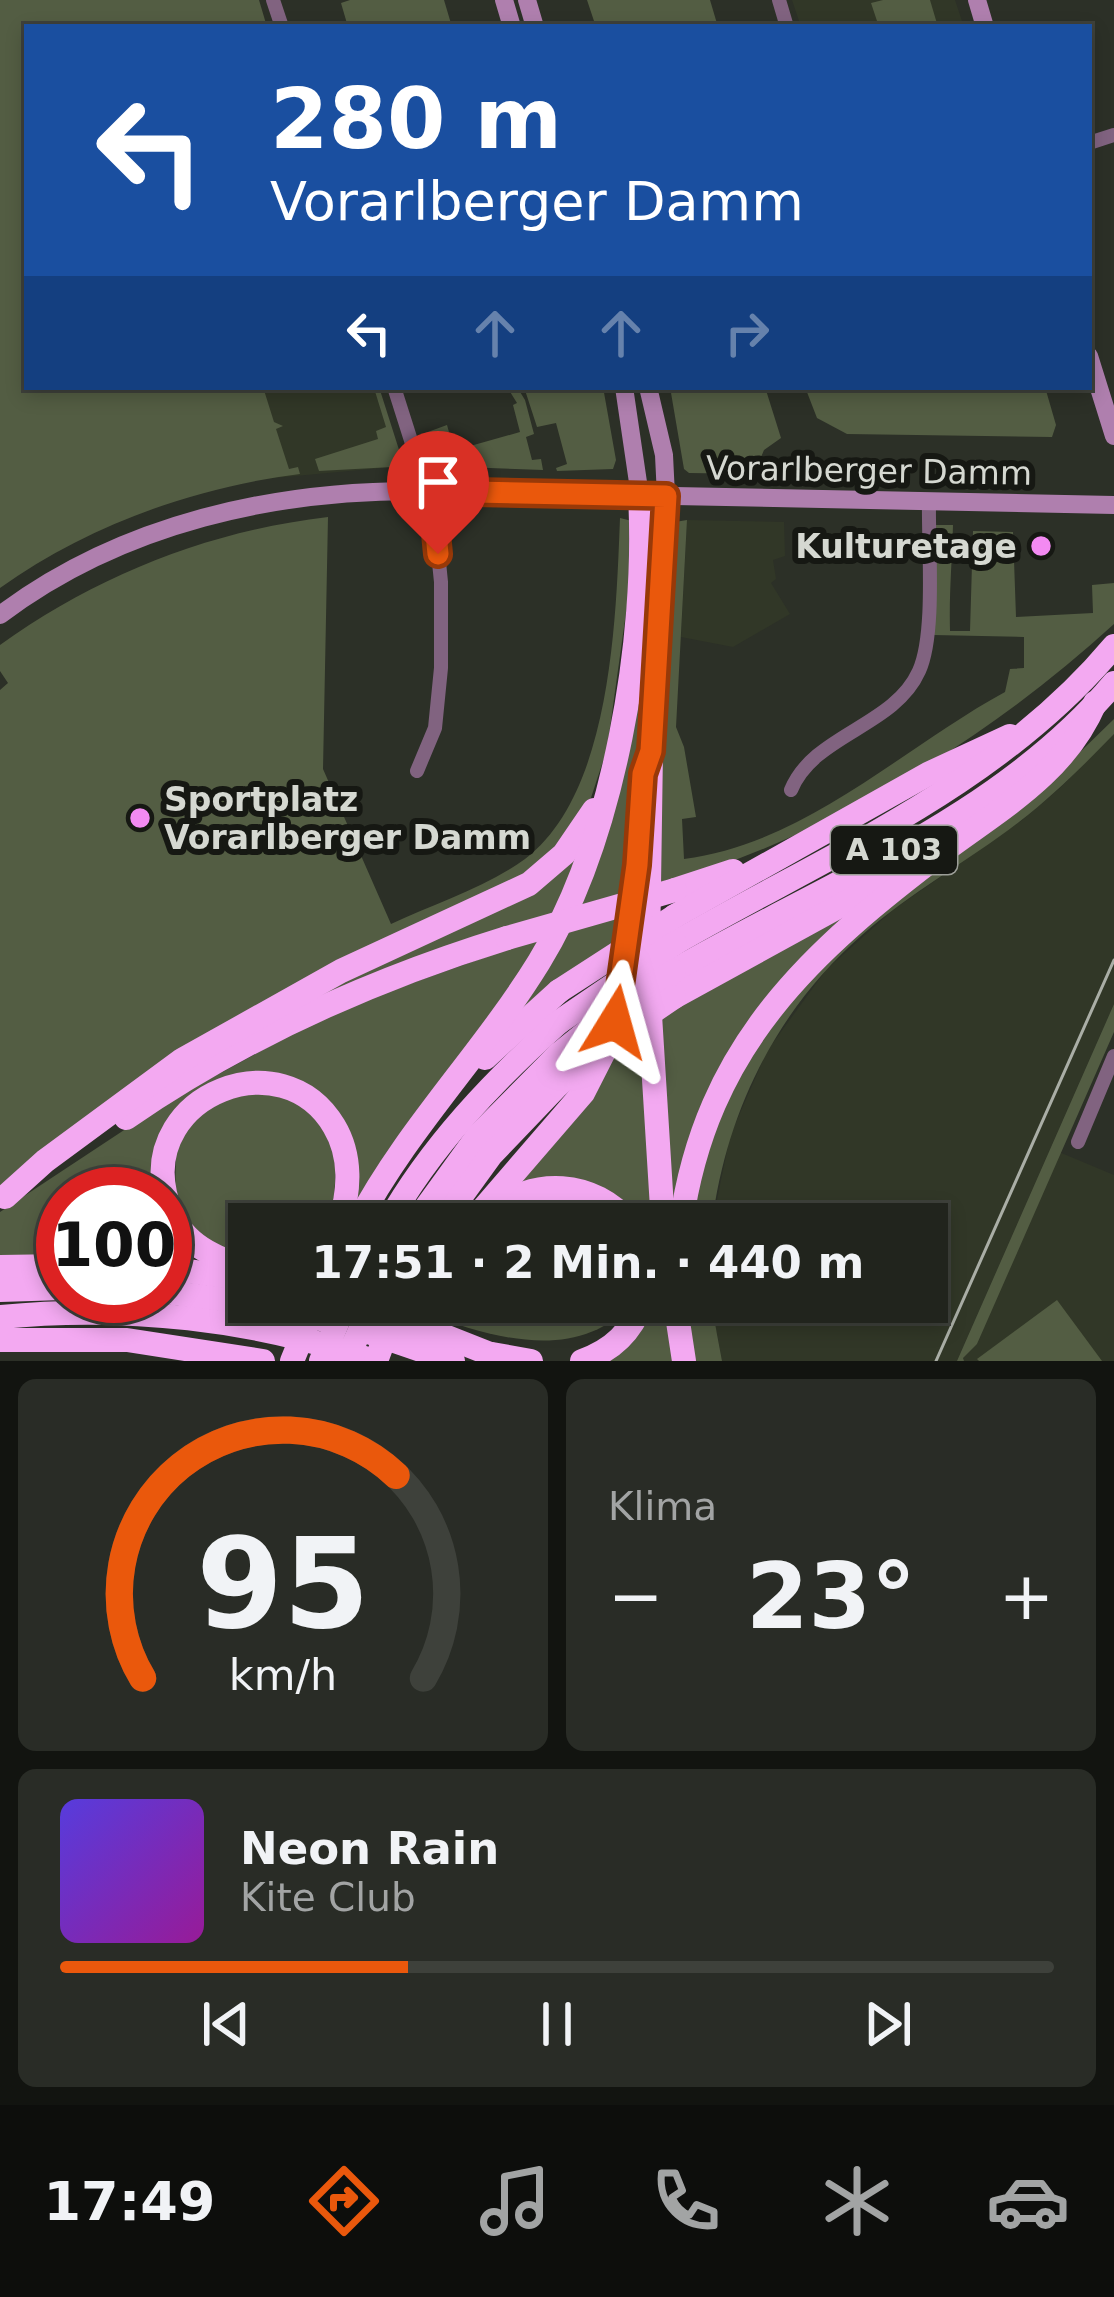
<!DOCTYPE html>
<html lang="de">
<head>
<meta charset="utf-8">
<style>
	body { margin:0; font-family:"DejaVu Sans",sans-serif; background:#292c26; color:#f1f3f6; height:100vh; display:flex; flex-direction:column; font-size:45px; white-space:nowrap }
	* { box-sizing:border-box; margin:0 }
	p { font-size:39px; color:#a2a4a4 }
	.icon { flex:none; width:66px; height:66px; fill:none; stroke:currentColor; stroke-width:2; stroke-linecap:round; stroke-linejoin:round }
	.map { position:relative; height:1361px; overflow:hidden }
	.drawer { display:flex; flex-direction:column; gap:18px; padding:18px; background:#121410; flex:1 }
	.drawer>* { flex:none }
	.banner { position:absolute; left:24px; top:24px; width:1068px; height:366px; border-radius:0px; box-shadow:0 6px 18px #0003,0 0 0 3px #3e413b; background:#1a4fa0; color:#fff; overflow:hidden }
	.speed { position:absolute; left:36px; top:1167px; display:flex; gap:24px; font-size:60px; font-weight:700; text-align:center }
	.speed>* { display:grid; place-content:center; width:156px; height:156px; border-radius:50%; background:#21241d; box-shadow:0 6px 18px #0003,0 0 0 3px #3e413b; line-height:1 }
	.speed .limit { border:18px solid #d22; background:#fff; color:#111 }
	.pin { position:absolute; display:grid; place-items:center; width:102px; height:102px; color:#fff; margin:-123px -51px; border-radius:50% 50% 50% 0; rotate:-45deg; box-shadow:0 0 12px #0007 }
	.pin .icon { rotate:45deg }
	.me { position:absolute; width:132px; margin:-66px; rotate:8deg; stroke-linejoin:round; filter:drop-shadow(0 0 9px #0008) }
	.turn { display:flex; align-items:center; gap:42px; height:252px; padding:0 48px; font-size:54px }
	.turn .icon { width:156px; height:156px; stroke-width:2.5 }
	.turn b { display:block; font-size:84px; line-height:102px }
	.lanes { display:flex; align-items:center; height:114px; padding:0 48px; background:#0003; justify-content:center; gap:60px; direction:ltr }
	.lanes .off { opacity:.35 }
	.big { font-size:90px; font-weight:700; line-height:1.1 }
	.drawer .card { flex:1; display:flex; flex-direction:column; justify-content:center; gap:18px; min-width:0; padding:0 42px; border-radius:18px; background:#292c26 }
	.drawer .dial { align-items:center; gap:0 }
	.dial svg { height:312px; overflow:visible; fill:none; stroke:#3e413b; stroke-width:7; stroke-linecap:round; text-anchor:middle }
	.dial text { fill:#f1f3f6; stroke:none }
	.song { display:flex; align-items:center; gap:36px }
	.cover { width:144px; height:144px; border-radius:18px; background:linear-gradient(135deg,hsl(250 70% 55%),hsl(300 70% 35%)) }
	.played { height:12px; border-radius:6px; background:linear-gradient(90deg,#ea580c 35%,#3e413b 35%) }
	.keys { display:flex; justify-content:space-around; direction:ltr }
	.heat { display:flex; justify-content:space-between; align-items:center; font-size:66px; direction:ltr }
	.drawer .tiles { flex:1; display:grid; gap:18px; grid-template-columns:1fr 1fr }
	.card:last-child { grid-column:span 2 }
	.trip { position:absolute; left:228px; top:1203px; width:720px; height:120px; border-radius:0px; background:#21241d; box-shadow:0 6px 18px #0003,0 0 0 3px #3e413b; font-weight:700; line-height:120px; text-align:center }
	.menu { display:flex; height:192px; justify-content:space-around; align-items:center; background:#0d0e0c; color:#a2a4a4 }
	.menu .icon { width:84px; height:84px }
	.menu .active { color:#ea580c }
	.menu b { font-size:54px; color:#f1f3f6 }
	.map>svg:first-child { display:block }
	.built { fill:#313727 }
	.green { fill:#535d43 }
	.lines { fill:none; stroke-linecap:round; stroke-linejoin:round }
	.street { stroke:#816380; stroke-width:14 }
	.secondary { stroke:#af7fae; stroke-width:18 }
	.highway { stroke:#f3a9f1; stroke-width:24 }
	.tram { stroke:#aaaea6; stroke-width:3 }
	.highway-bridge { stroke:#f3a9f1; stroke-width:24 }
	.route-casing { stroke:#983908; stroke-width:30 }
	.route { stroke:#ea580c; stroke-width:21 }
	.poi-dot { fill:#f38af2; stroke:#161813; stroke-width:4.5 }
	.labels { text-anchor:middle; stroke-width:12; stroke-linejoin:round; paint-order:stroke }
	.shield { fill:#161813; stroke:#9c9e98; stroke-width:3 }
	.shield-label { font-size:30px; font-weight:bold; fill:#d5d8d1 }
	.street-label { font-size:33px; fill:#d5d8d1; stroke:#161813 }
	.poi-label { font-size:33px; font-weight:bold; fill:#d5d8d1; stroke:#161813; text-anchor:end }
</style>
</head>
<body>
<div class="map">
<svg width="1114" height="1361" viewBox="0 0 1114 1361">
	<rect width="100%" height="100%" fill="#2c3027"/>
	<!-- built -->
	<g class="built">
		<path d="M792,0H955L964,27H801Z"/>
		<path d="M236,387H379L400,461L392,467L263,479Z"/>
		<path d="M687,520L784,522L785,556L773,560L776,579L771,583L790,614L733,647L681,637Z"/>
		<path d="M1114,734V1004L957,1361H722L711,1302H927V1224H712L730,1136L767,1051L826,970L893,910L1021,821L1061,787Z"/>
		<path d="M1059,1152L1114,1175V1361H964L962,1359L977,1344Z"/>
	</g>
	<!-- green -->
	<g class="green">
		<path d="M0,0H259L267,27H27V387H263L274,422L283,426L276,429L289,469L298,467L300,474C194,487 87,526 0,588Z"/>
		<path d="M350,0H444L452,27H348L341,3Z"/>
		<path d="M587,0H710L718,27H596Z"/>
		<path d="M883,0H930L938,27H879L871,3Z"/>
		<path d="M379,387L401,456L399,463L392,467L319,471L315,459L378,439L376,431L386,427L374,388Z"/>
		<path d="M507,387H517L525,400L534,434L526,437L532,460L541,459L543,470L436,466L425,433L447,425L449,432L436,436L442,454L520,432L513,405L517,403Z"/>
		<path d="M524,387H603L616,460L613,469L557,471L556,468L567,464L556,423L537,427Z"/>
		<path d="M670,387H765L781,438L764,450L754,474L689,473L684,469Z"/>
		<path d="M805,387L991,390V387H1045L1056,425L1052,437L847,434L817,418Z"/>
		<path d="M328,517L323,769L391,924C434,904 487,887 525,859C612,793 616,618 620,518L632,521L629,591L607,749L586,813L543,866L415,930L0,1192V690L8,683L0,671V645C98,575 209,531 328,517Z"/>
		<path d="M687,520L676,727L684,747L696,817L682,819L684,859C805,844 902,748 1005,692L1010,669L1024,668V637L933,635L936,525H953C952,562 949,594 950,631H970L973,531L1013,532L1016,617L1093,613L1092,585L1114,583V624C985,742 827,837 657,886L660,768L675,522Z"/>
		<path d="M649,638L621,938L505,1028L541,974Z"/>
		<path d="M1114,719V734C1084,765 1054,795 1019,822C968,861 910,893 862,935C776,1010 726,1113 712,1224H688L699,1171L735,1076L818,960L1038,793Z"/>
		<path d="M581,842L555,915L191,1064Z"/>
		<path d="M838,915L841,921L771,993L675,1224L657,1019Z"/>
		<path d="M545,936L354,1208L332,1108L216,1081L185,1101L156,1194H63V1256L0,1259V1212L162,1105L336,1010Z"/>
		<path d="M1114,1004V1032L977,1344L963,1358L964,1361H957Z"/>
		<path d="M641,1029L657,1224H641L631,1211L518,1186L612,1052Z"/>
		<path d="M233,1093L285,1095L322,1122L337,1156L332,1224H249V1263L201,1238L175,1198L176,1146L194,1116Z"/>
		<path d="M573,1197L620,1224H486L519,1204Z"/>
		<path d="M1057,1300L1102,1361H979L977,1359Z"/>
		<path d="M428,1302H634C580,1361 502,1342 425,1313L422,1311Z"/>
		<path d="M652,1302H666L677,1361H605Z"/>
		<path d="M684,1302H711L722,1361H691Z"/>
	</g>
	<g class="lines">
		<!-- street -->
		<g class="street">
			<path d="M273,0L282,27"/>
			<path d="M779,0L787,27"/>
			<path d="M1089,143L1114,135"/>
			<path d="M394,387L434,513L441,582V668L435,728L417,771"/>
			<path d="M791,790C814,734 894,727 919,671C936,634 928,544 929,502"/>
			<path d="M1078,1142L1114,1056"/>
		</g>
		<!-- secondary -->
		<g class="secondary">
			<path d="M504,0L512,27"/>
			<path d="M527,0L535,27"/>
			<path d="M977,0L985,27"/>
			<path d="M1089,356L1114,436"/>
			<path d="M624,387L640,496"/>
			<path d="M648,387L664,455L666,496"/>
			<path d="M0,615C122,523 277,489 427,491L1114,505"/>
		</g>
		<!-- highway -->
		<g class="highway">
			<path d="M675,890L733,871"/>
			<path d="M675,916L928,774L1010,736"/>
			<path d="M675,943C829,854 997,786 1114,646"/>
			<path d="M648,952L651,751L666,496"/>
			<path d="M674,971C823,885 1001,818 1114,683"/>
			<path d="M674,997L898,874"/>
			<path d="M649,999L663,1224"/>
			<path d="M485,1058L559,991"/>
			<path d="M126,1118C241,1039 374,979 507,938"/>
			<path d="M5,1197L45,1161L182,1060L341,971L529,884L564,854L594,810"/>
			<path d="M490,1214C531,1176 595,1180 630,1224"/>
			<path d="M357,1224C406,1130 483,1053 539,962C614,840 648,639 640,496"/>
			<path d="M387,1224C431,1146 493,1081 559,1022"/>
			<path d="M414,1224L477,1137L559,1054"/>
			<path d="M441,1224L491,1155L558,1085"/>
			<path d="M470,1224L583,1093L612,1036"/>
			<path d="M681,1224C706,1045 811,951 948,848C1005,806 1066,771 1095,703"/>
			<path d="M0,1267L63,1266"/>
			<path d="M165,1268L246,1279"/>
			<path d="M249,1271C230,1262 208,1255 192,1241C178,1229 169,1211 165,1193C143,1095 282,1039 334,1126C352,1156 350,1192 339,1224"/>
			<path d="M0,1290L63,1288"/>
			<path d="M165,1292L259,1304L325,1320"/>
			<path d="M675,1302L684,1361"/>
			<path d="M376,1309L508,1361"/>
			<path d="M0,1317C123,1305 256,1318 373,1361"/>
			<path d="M365,1331L453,1361"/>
			<path d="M0,1340H127L263,1361"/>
			<path d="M492,1354L531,1361"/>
			<path d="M582,1361C613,1350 631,1332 643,1302"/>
		</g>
		<!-- tram -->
		<path class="tram" d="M936,1361L1114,960"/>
		<!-- highway-bridge -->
		<g class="highway-bridge">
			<path d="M507,938L675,890"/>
			<path d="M559,991L675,916"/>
			<path d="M559,1022L675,943"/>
			<path d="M559,1054L615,1009L674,971"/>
			<path d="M558,1085L623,1032L674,997"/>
			<path d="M292,1361L315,1305"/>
			<path d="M321,1361L346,1302"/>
			<path d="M346,1361L373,1302"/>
			<path d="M376,1361L398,1302"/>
		</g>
	</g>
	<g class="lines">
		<defs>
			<path id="route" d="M438,554L434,513L427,491L666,496L651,751L643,774L637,865L615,1022"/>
		</defs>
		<!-- route casing -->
		<use href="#route" class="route-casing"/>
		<!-- route -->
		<use href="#route" class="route"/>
	</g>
	<!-- markers -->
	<g class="poi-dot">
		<circle cx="1041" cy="546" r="12"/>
		<circle cx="140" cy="818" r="12"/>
	</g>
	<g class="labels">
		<!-- shield labels -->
		<rect class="shield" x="831" y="826" width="126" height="48" rx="9"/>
		<g class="shield-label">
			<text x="894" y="860">A 103</text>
		</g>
		<!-- street labels -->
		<g class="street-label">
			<text transform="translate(869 470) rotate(1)" y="12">Vorarlberger Damm</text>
		</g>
		<!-- poi labels -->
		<g class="poi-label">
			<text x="1017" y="558">Kulturetage</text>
			<text x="164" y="811" text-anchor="start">Sportplatz<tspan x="164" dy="38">Vorarlberger Damm</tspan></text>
		</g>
	</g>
</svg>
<div class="speed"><div class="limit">100</div></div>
<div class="pin" style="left:438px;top:554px;background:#d93025"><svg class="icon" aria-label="arrive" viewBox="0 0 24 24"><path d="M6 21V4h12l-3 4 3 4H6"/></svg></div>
<svg class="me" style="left:615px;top:1022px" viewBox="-20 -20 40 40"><path d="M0-17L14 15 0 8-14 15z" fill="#ea580c" stroke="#fff" stroke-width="4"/></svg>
<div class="trip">17:51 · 2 Min. · 440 m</div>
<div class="banner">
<div class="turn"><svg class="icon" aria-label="left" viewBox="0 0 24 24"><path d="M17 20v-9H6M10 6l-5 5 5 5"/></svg><div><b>280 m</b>Vorarlberger Damm</div></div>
<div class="lanes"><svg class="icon" aria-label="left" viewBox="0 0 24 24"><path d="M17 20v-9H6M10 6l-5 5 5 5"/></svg><svg class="icon off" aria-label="ahead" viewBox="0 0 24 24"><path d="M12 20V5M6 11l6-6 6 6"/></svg><svg class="icon off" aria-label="ahead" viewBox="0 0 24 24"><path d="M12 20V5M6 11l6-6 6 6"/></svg><svg class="icon off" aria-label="right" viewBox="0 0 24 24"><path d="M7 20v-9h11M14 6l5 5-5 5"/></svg></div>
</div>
</div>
<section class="drawer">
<div class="tiles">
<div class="card dial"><svg viewBox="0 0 100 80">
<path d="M14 69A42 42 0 1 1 86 69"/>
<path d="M14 69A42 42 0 0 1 79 17" stroke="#ea580c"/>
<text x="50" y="56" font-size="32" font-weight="700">95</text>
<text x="50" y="72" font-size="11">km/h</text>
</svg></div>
<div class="card"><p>Klima</p>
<div class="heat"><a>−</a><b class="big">23°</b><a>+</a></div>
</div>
<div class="card">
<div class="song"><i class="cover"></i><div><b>Neon Rain</b><p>Kite Club</p></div></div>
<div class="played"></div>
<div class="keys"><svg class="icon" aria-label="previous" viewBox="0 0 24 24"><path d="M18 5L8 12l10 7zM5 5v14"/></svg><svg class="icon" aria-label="pause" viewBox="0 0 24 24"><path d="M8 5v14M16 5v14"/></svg><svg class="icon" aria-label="next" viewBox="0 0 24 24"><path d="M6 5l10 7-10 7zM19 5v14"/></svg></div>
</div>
</div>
</section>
<nav class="menu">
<b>17:49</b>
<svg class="icon active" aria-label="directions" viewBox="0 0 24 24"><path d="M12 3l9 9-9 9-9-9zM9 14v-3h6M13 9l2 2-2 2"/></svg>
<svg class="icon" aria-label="music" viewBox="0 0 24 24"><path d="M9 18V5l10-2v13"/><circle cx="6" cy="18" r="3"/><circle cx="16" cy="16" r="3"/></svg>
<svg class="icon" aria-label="phone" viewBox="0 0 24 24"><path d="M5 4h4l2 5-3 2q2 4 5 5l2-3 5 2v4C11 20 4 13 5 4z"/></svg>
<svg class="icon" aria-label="climate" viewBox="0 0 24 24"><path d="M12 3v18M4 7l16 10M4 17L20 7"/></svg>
<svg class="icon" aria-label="car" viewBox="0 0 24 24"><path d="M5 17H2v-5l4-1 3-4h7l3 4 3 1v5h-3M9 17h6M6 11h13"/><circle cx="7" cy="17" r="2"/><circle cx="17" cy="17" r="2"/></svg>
</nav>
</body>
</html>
